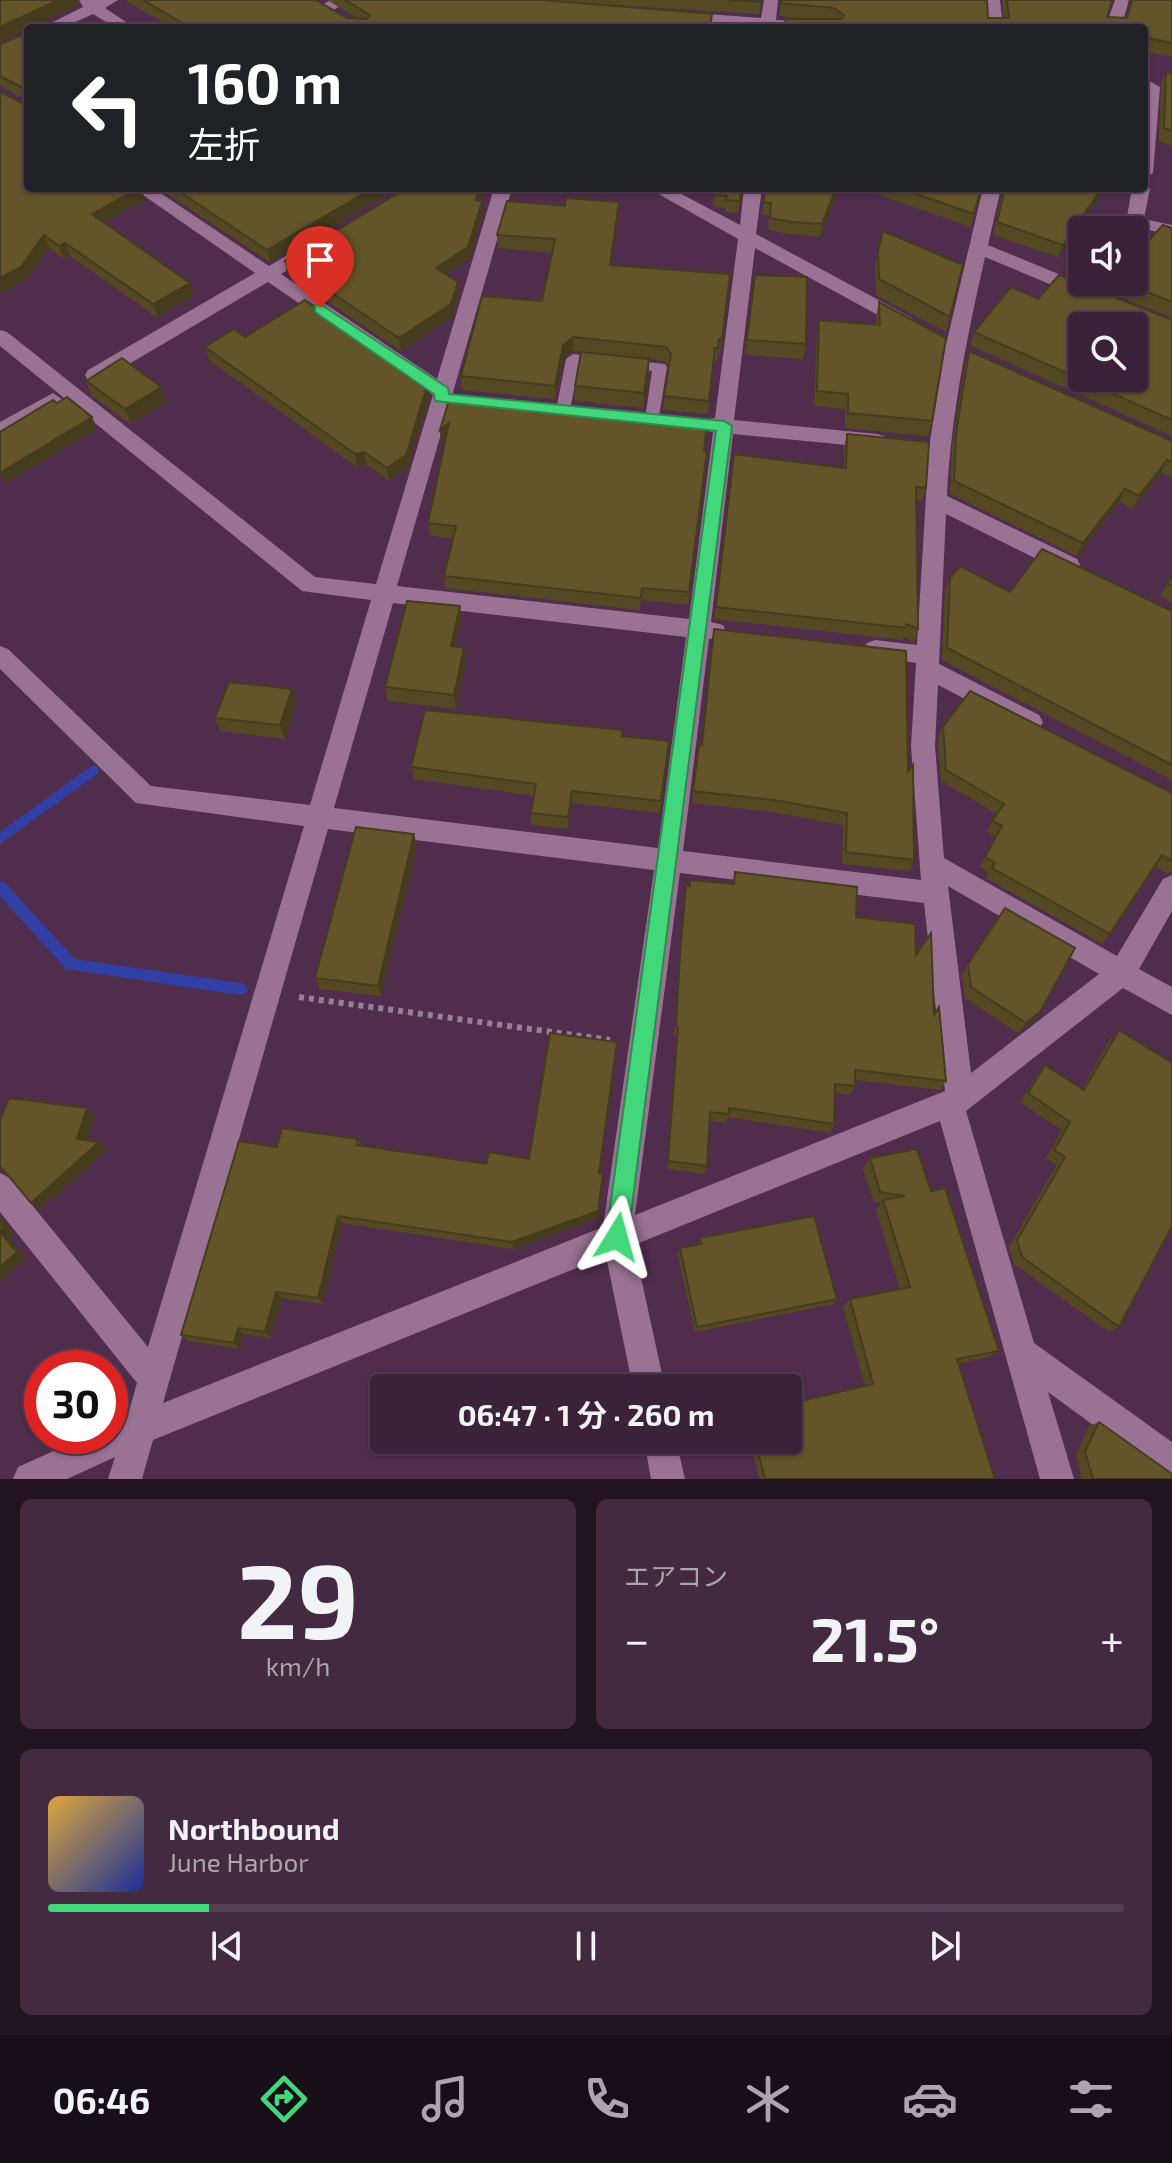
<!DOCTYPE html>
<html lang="ja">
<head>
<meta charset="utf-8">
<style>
	body { margin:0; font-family:"Exo 2","Noto Sans JP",sans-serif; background:#432a41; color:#f1f3f6; height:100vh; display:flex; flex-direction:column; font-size:30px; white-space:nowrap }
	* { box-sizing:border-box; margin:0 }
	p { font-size:26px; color:#aca4ae }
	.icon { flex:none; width:44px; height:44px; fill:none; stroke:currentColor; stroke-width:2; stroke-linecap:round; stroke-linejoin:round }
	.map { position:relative; height:1479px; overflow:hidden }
	.drawer { display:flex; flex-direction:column; gap:20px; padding:20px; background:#21131f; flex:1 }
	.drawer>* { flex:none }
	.top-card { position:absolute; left:24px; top:24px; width:1124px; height:168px; border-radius:8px; box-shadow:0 2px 6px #0004,0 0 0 2px #553f53; background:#202124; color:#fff; overflow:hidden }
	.buttons { position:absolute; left:1068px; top:216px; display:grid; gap:16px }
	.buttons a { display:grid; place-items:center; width:80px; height:80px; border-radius:8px; background:#3c2239; box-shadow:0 2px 6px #0004,0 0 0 2px #553f53; font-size:40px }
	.speed { position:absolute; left:24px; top:1350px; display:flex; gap:16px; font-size:40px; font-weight:700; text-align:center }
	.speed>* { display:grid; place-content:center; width:104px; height:104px; border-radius:50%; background:#3c2239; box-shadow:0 2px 6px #0004,0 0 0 2px #553f53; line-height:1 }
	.speed .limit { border:12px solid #d22; background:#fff; color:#111 }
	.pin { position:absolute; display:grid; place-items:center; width:68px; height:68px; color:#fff; margin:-82px -34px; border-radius:50% 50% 50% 0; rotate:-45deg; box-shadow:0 0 8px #0007 }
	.pin .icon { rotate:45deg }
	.me { position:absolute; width:88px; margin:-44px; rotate:8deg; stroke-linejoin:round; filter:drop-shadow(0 0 6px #0008) }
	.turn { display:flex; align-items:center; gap:28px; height:168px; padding:0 32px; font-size:36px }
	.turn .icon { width:104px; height:104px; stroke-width:2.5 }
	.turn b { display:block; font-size:56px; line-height:68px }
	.big { font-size:60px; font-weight:700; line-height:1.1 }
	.drawer .tile { flex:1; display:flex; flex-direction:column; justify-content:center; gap:12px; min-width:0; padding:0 28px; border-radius:12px; background:#432a41 }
	.drawer .dial { align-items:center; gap:0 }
	.dial b { font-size:104px; line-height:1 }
	.song { display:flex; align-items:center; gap:24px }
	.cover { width:96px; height:96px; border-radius:12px; background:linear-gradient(135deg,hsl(40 70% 55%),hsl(230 70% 35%)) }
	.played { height:8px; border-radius:4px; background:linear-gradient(90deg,#43d77b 15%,#553f53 15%) }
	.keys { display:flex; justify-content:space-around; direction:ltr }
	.heat { display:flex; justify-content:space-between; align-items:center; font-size:44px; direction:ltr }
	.drawer .tiles { flex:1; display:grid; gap:20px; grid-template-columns:1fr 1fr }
	.tile:last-child { grid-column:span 2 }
	.trip { position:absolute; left:370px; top:1374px; width:432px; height:80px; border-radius:8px; background:#3c2239; box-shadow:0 2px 6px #0004,0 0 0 2px #553f53; font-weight:700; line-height:80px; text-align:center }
	.tab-bar { display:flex; height:128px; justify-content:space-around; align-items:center; background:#180e17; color:#aca4ae }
	.tab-bar .icon { width:56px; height:56px }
	.tab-bar .on { color:#43d77b }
	.tab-bar b { font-size:36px; color:#f1f3f6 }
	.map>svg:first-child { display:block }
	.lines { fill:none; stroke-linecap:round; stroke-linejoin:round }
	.stream { fill:#3240a5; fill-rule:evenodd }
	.path { stroke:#997f96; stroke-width:6; stroke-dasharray:5 5; stroke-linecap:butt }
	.service { fill:#9a7294; fill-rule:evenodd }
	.minor { fill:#9a7294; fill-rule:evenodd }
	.wall { fill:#554923 }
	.shaded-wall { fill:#453c1d }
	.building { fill:#635529; stroke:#453c1d; stroke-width:2; fill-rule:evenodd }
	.route { fill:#43d77b; stroke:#2c8c50; stroke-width:2 }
</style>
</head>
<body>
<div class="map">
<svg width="1172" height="1479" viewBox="0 0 1172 1479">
	<rect width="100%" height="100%" fill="#502d4c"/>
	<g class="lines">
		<!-- stream -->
		<g class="stream">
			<path d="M93,765L97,766L99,770L97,774L0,844V832Z"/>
			<path d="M0,881L5,883L75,959L240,983L245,985L247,989L245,993L240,995L66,969L0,896Z"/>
		</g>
		<!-- path -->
		<path class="path" d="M299,997L610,1040"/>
		<!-- service -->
		<path class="service" d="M573,354L665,364L667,367L658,423H648L645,419L652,371L579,364L570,410L568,414H558L556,410L566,359Z"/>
		<!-- minor -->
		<g class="minor">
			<path d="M79,0H118L105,8L135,28H116L93,14L62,28H41L83,7Z"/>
			<path d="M331,0H350L330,12H320V6Z"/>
			<path d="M764,0H778L776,20L831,23L839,28H760L679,22L671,17L679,12L761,18Z"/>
			<path d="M986,0H1000L1003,28H987Z"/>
			<path d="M1115,0H1129L1121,28H1105Z"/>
			<path d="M1144,78L1160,87L1153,173L1144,178Z"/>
			<path d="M1144,184L1150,188L1144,219L1172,225V235L1129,226L1126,222L1132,188H1144Z"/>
			<path d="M133,188H153L269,266L306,244H318L321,248L318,252L281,274L437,379L494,188H512L397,586L689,619L713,432L703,430L700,425L703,420L715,418L738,239L648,188H670L740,225L744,188H762L756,234L912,318L914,322L912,326H898L755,248L734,420L877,434L884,436L887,441L884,446L877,448L733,434L711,622L723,625L726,631L723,637L709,639L683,851L921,880L911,746L916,663L867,655L864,649L867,643L875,640L917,645L929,447L945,349L983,188H1001L988,245L1090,287L1092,291L1090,295H1076L985,257C967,337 951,415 947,496L1077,559L1080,565L1077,571L1069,573L1061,571L946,514L939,664L1039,715L1043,722L1039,729L1031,732L1023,729L938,685L935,746L944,858L1117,956L1163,879L1172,875V911L1139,969L1172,987V1015L1123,988L966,1111L1034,1343L1172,1442V1478L1160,1474L1048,1392L1074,1479H1040L940,1121L634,1245L665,1388H633L606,1256L153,1440L142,1479H108L115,1457L67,1479H13L18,1467L87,1436H110V1425L127,1418L137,1383L0,1212V1173L10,1178L148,1347L304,826L136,803L0,669V646L8,649L151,786L310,805L371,600L302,591L0,346V330L7,332L315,577L376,584L433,395L268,282L102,380H88L85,375L88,370L255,273ZM393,603L686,637L658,848L334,808ZM328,829L654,870L603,1227L163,1403ZM680,873L924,903L945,1091L635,1215ZM948,886L1099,974L971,1073Z"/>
			<path d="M53,393L63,400L60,405L0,438V422Z"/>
			<path d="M644,1440H676L685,1479H651Z"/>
		</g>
	</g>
	<!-- wall -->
	<g class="wall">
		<path d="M0,0H77L78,5L27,28L28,188L145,200L104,222L194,295L157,317L70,256L64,259L49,248L26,279L0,293V92L26,105L25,99L0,86V44L25,34L26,29L0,41Z"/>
		<path d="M125,0H316L347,18H357L327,0H762L759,14L546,1L711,28H173Z"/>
		<path d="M781,0L988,18H1004L1002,0H1112L1107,17L1126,18L1131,0H1172V57L1144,51L779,16Z"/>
		<path d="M1166,72L1172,74V146L1159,141L1161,84Z"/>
		<path d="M158,188H397L270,262Z"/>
		<path d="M702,188H742L738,213L725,212L726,208L713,207L715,193L702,192Z"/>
		<path d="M765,188H839L820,237L790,234L768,230L769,215H762Z"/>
		<path d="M860,188H981L971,227Z"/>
		<path d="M1003,188H1106L1058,257L993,235Z"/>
		<path d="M481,200L483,213L470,259L446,274L458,282L459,295L452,317L401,351L287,274L285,261Z"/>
		<path d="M618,215L611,265L730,274L720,353H718L717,362L713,361L708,414L663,410L669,366L665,361L649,359L644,408L575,401V386L595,353L573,351L563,358L555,399L462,390L461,376L542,301L552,253L498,248L497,235Z"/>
		<path d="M1172,228V318L1085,282H1134Z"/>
		<path d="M883,231L950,317L946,332L876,295L875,266Z"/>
		<path d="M1082,256V281L1067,274L1072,261Z"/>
		<path d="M755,275L806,344L803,359L745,355Z"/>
		<path d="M1038,299L1172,320V436L970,345L974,332Z"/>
		<path d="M879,302L932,421L928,436L845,428V409L814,406L817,335L819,320L876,324V318Z"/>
		<path d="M245,337L430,396L408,467L389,481L367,465L357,467L209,360L205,347Z"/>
		<path d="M969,351L1172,441V478L1161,473L1133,509L1119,502L1077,556L950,494L952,447L965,364Z"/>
		<path d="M86,381L166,402L131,424L92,396Z"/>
		<path d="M455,400L704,451L706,464L688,605L641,600L640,610L445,588L444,576L453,538L430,536L428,523L446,440L441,443L440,430Z"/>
		<path d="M847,434L926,488L922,501L916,500L918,629L914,642L903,637L902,640L714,619L734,454L844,467V448Z"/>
		<path d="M1172,576V603L1160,596Z"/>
		<path d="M950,578L1010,592L1172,611V780L942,660L945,591Z"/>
		<path d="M461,620L455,647L464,648L466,662L456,709L388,701L385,687Z"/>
		<path d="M296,703L285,739L220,731L215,718Z"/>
		<path d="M943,727L1172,793V872L1168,874L1155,866L1102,944L986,878L989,873L980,867L996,837L987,831L997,814L941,781L938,738Z"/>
		<path d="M623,736L667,754L660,813L572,803L568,829L531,825V813L534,796L414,779L411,767Z"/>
		<path d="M699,745L908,771L914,860L910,871L842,864L843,825L771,812L692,803Z"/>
		<path d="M417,846L381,996L320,989L315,978Z"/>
		<path d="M735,872L856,917L916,955L934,1015L946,1081L940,1090L855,1080V1086L850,1095L835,1093L834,1124L830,1133L728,1117L726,1123L710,1121L707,1166L705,1174L667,1169L677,1036H674L679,966L685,896L733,884Z"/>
		<path d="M968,964L1040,1012L1032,1022L1018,1033L965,998L962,975Z"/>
		<path d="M1119,1030V1327L1109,1332L1014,1264L1009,1247L1057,1165L1046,1158L1062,1130L1020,1102L1037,1075L1045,1065L1082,1089L1110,1040Z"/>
		<path d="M617,1042L600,1173L603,1182L598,1218L514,1249L342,1223L323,1304L282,1298L271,1338L244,1334L240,1349L189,1341L181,1335L277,1147L358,1139L361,1146L486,1164L529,1159Z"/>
		<path d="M870,1158L931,1191L999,1351L988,1357L958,1364L995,1479H759L750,1441L751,1440H788L797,1428L792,1407L797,1402L865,1386L843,1307L850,1299L900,1289L876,1210L881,1203L874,1202L863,1169Z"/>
		<path d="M700,1238L837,1299L833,1304L695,1332L678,1255L680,1248L698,1245Z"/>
		<path d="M1099,1422L1170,1473L1172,1479H1082L1076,1455L1089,1426Z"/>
	</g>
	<!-- shaded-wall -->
	<g class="shaded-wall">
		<path d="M58,0H77L78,5L0,41V27Z"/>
		<path d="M139,188H141L145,200L96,226L92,214Z"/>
		<path d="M373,188H397L270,262L267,250Z"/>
		<path d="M480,188H484L477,213L476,200Z"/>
		<path d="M836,188H839L820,237L822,224Z"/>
		<path d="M1102,188H1106L1058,257L1063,245Z"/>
		<path d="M482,201L483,213L470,259L437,280L436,268Z"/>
		<path d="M619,202L618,215L610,279V265Z"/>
		<path d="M44,235L49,248L26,279L0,293V278Z"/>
		<path d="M65,243L70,256L64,259L59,246Z"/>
		<path d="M458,282L459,295L452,317L401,351L399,338Z"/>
		<path d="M190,283L194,295L157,317L153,304Z"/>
		<path d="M573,337V351L563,358L555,399V386L563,345Z"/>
		<path d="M649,359V374L644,408V393Z"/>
		<path d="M428,383L430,396L408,467L389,481L387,468Z"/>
		<path d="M161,387L166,402L131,424L125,409Z"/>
		<path d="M92,417L97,428L6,484L0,473Z"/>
		<path d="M449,423L451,436L441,443L440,430Z"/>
		<path d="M364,452L367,465L357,467L355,454Z"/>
		<path d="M1167,460L1161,473L1133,509L1139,496Z"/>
		<path d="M1125,489L1119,502L1077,556L1083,543Z"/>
		<path d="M460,606L461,620L452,660L451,646Z"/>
		<path d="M464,648L466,662L456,709L454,695Z"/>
		<path d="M292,689L296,703L285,739L280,725Z"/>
		<path d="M572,791V803L568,829V817Z"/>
		<path d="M414,834L417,846L381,996L378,986Z"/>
		<path d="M1040,1012L1032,1022L1018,1033L1026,1023Z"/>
		<path d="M617,1042L616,1051L599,1181V1173Z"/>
		<path d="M87,1108L95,1117L85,1147L77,1139Z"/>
		<path d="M99,1142L107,1150L40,1210L31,1203Z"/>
		<path d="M603,1174L598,1218L514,1249L512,1242Z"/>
		<path d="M0,1216L14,1234L10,1238L26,1258L0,1282Z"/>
		<path d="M338,1216L342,1223L323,1304L318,1298Z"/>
		<path d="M276,1292L282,1298L271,1338L265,1332Z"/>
		<path d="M238,1328L244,1334L240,1349L234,1343Z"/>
	</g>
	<!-- building -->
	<g class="building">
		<path d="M0,0H58L0,27Z"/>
		<path d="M143,0H316L347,18L367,19L370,15L345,0H542L712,14L710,28H191Z"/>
		<path d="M729,0H761V2Z"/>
		<path d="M781,0H987L988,18H1009L1007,0H1112L1107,17L1127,18L1132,0H1172V43L1148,38L1144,49V28H784L786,19H841L844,15L833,8L781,3Z"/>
		<path d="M27,28L28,29V188H139L92,214L190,283L153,304L65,243L59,246L44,235L21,267L0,278V92L26,105L25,89L0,76V44L25,34Z"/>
		<path d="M1144,63L1146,64V137L1144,141Z"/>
		<path d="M1166,72L1172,74V131L1164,128Z"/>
		<path d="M174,188H373L267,250Z"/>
		<path d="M407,188H480L476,200L482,201L468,247L436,268L458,282L451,304L399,338L285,261Z"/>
		<path d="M715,188H741L740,201L726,200L727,196L714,195Z"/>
		<path d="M765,188H836L822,224L792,222L770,218L771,203L763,202Z"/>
		<path d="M899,188H981L974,214Z"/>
		<path d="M1005,188H1102L1063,245L997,222Z"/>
		<path d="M566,198L619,202L610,265L730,274L722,339H719L718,348H715L709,401L664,396L671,354L666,347L573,337L563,345L555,386L461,376L482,296L542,301L555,239L497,235L507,201L565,206Z"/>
		<path d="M1163,225L1172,228V302L1123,282H1134V256Z"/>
		<path d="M883,231L963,265L950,317L879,279L878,251Z"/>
		<path d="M1078,254L1082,256V265L1072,261Z"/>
		<path d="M755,275L807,277L806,344L747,340Z"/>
		<path d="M1059,275L1172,320V420L974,332L1011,287L1038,299ZM1082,326H1134V378H1082Z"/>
		<path d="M305,300L428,383L406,455L387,468L364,452L355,454L205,347L234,329L245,337Z"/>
		<path d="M879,302L946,338L932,421L848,413V394L817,391L819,320L880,325Z"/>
		<path d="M969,351L1172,441V462L1167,460L1139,496L1125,489L1083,543L954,481L956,434Z"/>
		<path d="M581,352L649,359L644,393L575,386Z"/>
		<path d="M122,358L161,387L125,409L86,381Z"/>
		<path d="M67,397L92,417L0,473V432L53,400L57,403Z"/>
		<path d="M450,397L455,400L456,397L707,421L704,451H707L689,592L642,588L641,598L444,576L456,526L428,523L449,423L440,430Z"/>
		<path d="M847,434L929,442L926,488L916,487L918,629L906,624V628L716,607L734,454L846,468Z"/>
		<path d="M1042,549L1172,611V765L947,648L950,578L960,566L1010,592Z"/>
		<path d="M1172,576V586L1167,583Z"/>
		<path d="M407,601L460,606L451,646L464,648L454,695L385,687Z"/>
		<path d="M714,629L906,651L908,771L913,765L914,860L846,852L847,813L774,800L693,791L699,745H702Z"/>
		<path d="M229,682L292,689L280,725L215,718Z"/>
		<path d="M970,691L1172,793V861L1162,855L1110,934L992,868L995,863L985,857L1002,826L992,821L1004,804L946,770L943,727Z"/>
		<path d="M425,710L623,730L622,736L669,741L661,801L572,791L568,817L531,813L536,784L411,767Z"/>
		<path d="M356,827L414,834L378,986L315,978Z"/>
		<path d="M735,872L857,887L856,917L915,924L916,955L931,933L934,1015L939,1007L946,1081L855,1070V1086L835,1084L834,1124L729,1108V1114L710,1112L707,1166L668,1161L678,1027L676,1026L680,955L686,885L690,886V880L734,884Z"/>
		<path d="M1005,908L1075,948L1040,1012L1026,1023L971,987L968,964Z"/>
		<path d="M1119,1030L1172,1063V1226L1119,1327L1022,1257L1017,1240L1065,1157L1054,1150L1070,1122L1028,1093L1045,1065L1084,1090Z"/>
		<path d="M550,1033L617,1042L599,1173L603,1174L598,1211L512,1242L338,1216L318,1298L276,1292L265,1332L238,1328L234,1343L181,1335L239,1141L277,1147L282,1128L358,1139L356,1145L486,1164L489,1152L529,1159Z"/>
		<path d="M9,1098L87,1108L77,1139L99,1142L31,1203L3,1169L0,1168V1120Z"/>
		<path d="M917,1149L931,1191L945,1188L999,1351L957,1359L995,1479H765L755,1440H788V1429L803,1426L797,1402L873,1384L850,1299L910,1287L883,1200L905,1196L880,1192L870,1158Z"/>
		<path d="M814,1216L837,1299L697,1327L680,1248L702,1244L700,1238Z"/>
		<path d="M0,1222L4,1228L0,1232Z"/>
		<path d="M0,1232L17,1252L0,1267Z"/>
		<path d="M1099,1422L1172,1474V1479H1093L1085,1452Z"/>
	</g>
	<!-- route -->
	<path class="route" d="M320,304L448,388L449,394L724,421L732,426L628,1237L625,1245L617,1248L609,1245L606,1237L716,431L435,401L434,394L315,312V305Z"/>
</svg>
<div class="buttons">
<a><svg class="icon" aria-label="sound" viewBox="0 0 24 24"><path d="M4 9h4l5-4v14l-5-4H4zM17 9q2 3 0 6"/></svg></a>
<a><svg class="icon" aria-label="search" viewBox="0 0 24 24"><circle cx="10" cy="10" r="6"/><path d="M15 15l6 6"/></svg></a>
</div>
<div class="speed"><div class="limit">30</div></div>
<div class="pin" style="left:320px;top:308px;background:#d93025"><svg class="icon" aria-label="arrive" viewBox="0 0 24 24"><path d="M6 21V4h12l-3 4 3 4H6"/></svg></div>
<svg class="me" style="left:617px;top:1237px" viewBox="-20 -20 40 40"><path d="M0-17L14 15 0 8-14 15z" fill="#43d77b" stroke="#fff" stroke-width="4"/></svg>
<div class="trip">06:47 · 1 分 · 260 m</div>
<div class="top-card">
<div class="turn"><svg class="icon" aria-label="left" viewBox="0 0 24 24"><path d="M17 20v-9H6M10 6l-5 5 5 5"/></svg><div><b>160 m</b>左折</div></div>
</div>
</div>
<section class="drawer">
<div class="tiles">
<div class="tile dial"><b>29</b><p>km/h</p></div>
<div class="tile"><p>エアコン</p>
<div class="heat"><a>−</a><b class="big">21.5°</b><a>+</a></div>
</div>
<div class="tile">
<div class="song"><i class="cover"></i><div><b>Northbound</b><p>June Harbor</p></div></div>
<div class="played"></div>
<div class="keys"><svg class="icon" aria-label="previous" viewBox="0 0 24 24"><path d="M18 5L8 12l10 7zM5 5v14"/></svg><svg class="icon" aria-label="pause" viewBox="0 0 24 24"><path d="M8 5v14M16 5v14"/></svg><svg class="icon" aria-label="next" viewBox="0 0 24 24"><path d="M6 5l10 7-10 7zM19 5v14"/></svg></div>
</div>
</div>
</section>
<nav class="tab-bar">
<b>06:46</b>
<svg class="icon on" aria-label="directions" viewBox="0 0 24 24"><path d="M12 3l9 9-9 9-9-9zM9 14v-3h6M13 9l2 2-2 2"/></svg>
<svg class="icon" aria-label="music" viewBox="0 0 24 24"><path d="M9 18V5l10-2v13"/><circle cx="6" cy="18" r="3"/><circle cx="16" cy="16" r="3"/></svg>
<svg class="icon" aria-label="phone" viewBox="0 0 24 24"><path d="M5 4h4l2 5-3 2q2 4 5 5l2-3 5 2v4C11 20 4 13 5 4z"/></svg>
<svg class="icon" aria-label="climate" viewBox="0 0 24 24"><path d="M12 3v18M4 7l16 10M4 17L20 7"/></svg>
<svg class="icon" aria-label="car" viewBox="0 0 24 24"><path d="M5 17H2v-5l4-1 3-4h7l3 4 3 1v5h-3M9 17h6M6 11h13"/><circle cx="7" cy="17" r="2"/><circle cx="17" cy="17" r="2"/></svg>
<svg class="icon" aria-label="filters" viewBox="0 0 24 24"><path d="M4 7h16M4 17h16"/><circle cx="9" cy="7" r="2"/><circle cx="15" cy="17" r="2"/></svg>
</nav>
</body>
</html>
